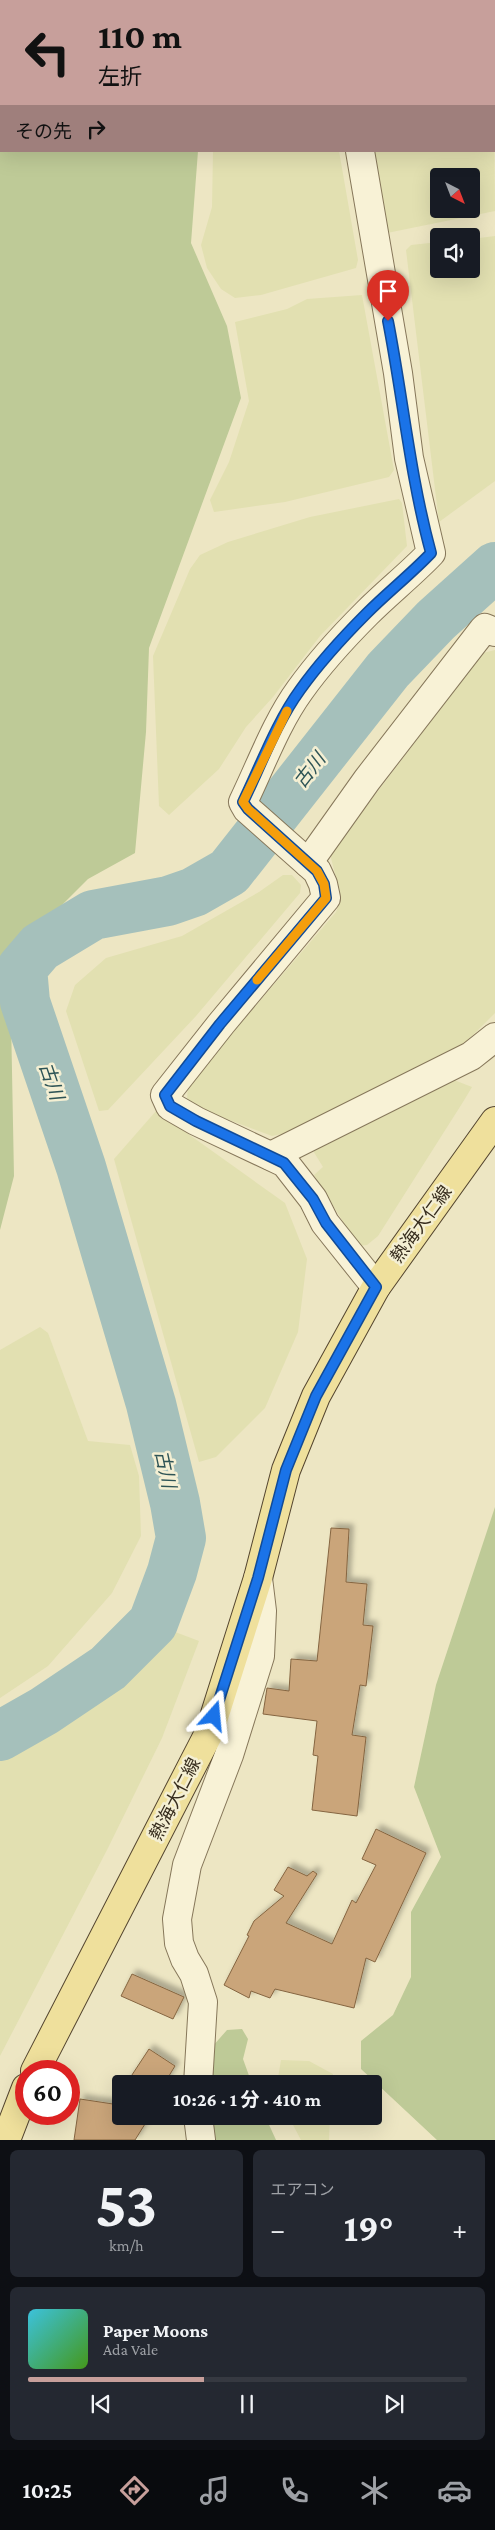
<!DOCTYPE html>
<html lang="ja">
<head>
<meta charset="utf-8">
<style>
	body { margin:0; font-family:"Crimson Pro","Noto Sans JP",serif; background:#242831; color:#f1f3f6; height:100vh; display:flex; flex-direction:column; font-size:19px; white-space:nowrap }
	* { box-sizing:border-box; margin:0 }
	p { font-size:16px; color:#9ea1a6 }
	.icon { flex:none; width:28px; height:28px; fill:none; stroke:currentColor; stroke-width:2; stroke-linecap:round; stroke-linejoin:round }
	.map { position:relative; height:2140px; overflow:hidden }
	.sheet { display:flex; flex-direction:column; gap:10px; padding:10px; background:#0d0f14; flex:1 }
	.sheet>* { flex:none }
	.top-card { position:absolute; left:0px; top:0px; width:495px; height:152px; box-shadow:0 5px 20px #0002; background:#c79f9b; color:#111; overflow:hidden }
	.needle { width:32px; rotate:138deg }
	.fabs { position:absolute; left:430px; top:168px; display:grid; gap:10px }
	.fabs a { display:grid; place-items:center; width:50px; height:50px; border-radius:5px; background:#171b24; box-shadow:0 5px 20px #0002; font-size:25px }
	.speed { position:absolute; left:15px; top:2060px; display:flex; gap:10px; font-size:25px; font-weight:700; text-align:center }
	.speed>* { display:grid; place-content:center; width:65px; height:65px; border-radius:50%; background:#171b24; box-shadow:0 5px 20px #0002; line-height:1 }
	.speed .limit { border:8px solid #d22; background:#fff; color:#111 }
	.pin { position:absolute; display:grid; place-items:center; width:42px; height:42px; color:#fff; margin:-51px -21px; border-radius:50% 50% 50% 0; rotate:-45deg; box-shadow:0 0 5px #0007 }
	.pin .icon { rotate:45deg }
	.me { position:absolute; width:55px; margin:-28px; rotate:18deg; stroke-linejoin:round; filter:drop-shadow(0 0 4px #0008) }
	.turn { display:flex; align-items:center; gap:18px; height:105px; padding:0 15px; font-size:22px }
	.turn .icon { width:65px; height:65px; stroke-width:2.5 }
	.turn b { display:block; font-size:35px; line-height:42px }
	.then { display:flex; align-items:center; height:48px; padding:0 15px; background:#0003; gap:10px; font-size:19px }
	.big { font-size:38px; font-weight:700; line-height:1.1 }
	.sheet .widget { flex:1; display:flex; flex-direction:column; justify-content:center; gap:8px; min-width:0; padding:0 18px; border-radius:8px; background:#242831 }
	.sheet .dial { align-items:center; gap:0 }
	.dial b { font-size:65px; line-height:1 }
	.song { display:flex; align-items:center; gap:15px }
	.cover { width:60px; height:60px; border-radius:8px; background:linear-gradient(135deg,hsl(190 70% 55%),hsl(100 70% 35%)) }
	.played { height:5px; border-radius:2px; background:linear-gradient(90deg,#c79f9b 40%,#363941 40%) }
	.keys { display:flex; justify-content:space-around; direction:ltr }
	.heat { display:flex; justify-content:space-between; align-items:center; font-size:28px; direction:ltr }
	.sheet .tiles { flex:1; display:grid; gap:10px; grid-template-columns:1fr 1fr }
	.widget:last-child { grid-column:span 2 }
	.trip { position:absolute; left:112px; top:2075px; width:270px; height:50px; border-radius:5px; background:#171b24; box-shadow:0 5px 20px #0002; font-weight:700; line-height:50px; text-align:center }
	.tabs { display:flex; height:80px; justify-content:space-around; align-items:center; background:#090b0e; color:#9ea1a6 }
	.tabs .icon { width:35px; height:35px }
	.tabs .current { color:#c79f9b }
	.tabs b { font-size:22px; color:#f1f3f6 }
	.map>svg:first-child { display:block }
	.farmland { fill:#e2e0b1; fill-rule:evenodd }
	.green { fill:#beca97 }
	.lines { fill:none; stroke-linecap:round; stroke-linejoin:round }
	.river { stroke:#a5c0bb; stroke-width:50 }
	.building { fill:#caa57a; stroke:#856541; filter:url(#shadow) }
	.minor-casing { stroke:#86775a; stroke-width:30 }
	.major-casing { stroke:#54452f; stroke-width:30 }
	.minor { stroke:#f8f2d6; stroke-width:28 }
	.major { stroke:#efe09c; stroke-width:28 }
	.route-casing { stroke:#114b97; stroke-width:12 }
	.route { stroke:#1a73e8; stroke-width:9 }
	.slow { stroke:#f59e0b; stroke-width:9 }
	.labels { text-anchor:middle; stroke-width:5; stroke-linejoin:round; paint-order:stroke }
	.street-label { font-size:18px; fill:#372d1e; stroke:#f4efd3 }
	.water-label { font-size:19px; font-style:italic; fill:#2e5456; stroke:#f4efd3 }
</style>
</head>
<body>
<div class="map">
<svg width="495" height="2140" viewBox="0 0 495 2140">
	<defs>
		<filter id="shadow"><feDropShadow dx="4.5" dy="-4.5" stdDeviation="2.5" flood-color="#0004"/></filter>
	</defs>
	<rect width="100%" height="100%" fill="#ede6c3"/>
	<!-- farmland -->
	<g class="farmland">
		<path d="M181,0H318V1H180Z"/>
		<path d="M494,82L495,211L387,233L373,151H494ZM439,176H471V209H439Z"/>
		<path d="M213,151H339L358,260L356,268L261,295L235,298L221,289L207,268L201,245L212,207Z"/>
		<path d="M495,236V481L439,522L406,250L411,245L439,242V269H471V239Z"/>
		<path d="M362,295L394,470L389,477L285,502L214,512L210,500L229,462L249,401L235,322L287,309L307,299Z"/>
		<path d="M399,499L402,503L407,546L320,636L273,697L246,727L219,769L169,815L159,806L153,656L190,569L200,555L228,542L310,517Z"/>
		<path d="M495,650V1013L465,1043L286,1133L272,1136L202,1110L187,1099L188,1085L336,912L341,898L330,854L483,653Z"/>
		<path d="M283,875H292L301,885L300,893L196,1016L108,1110L99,1111L66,1011L75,985L106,958L182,936L259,892Z"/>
		<path d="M454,1080L472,1087L463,1102L378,1236L367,1245L358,1246L314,1175L323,1167L312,1149Z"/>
		<path d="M156,1111L285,1203L307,1259L298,1332L265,1408L216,1457L199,1462L114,1159Z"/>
		<path d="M40,1327L48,1333L88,1441L130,1445L139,1476L141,1536L112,1593L48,1666L0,1698V1350Z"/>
		<path d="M170,1630L199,1641L162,1738L108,1848L0,2056V1760L107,1696Z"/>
		<path d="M281,2060L309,2061L333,2074L332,2084H277Z"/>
		<path d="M282,2116H330L329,2140H301L292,2123Z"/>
	</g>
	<!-- green -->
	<g class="green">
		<path d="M0,0H171L1,1V151H198L191,243L227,326L241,398L149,648L146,732L135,853L88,879L42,925L10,966L14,1176L0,1230Z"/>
		<path d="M495,1507V2140H437L361,2069V2041L393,2015L411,1977V1912L441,1857L414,1787L436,1685Z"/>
		<path d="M242,2029L248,2039L243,2059L252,2084H211L212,2047L227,2030Z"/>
		<path d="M204,2116H265L276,2140H211Z"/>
	</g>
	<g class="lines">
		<!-- river -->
		<path class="river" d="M0,1736L44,1711L108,1668L153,1623L172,1572L181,1538L175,1503L151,1404L81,1167L25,1002L22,968L40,947L93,915L168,901L194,892L229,872L388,670L436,620L495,567"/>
	</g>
	<!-- building -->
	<g class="building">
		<path d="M331,1528L349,1529L346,1582L367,1584L363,1625L373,1626L366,1686L360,1685L352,1735L366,1737L357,1816L312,1810L318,1756L313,1755L317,1721L263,1714L267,1688L289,1691L291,1659L317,1661Z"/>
		<path d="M376,1829L426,1853L375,1962L366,1958L354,2008L275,1989L270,1998L251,1991L249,1998L224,1985L249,1936L247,1935L254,1921L284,1896L274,1890L288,1867L307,1876L313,1871L317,1874L286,1923L332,1944L352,1900L356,1903L376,1865L362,1859Z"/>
		<path d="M132,1974L184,1997L173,2019L121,1996Z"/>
		<path d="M149,2049L175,2066L164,2084H126Z"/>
		<path d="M121,2092V2116H150L135,2140H74L80,2099L113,2104Z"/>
	</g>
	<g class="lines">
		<defs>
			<g id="minor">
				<path d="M336,0V1"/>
				<path d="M360,151L398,373L409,458L431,553C411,574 388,592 367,613C343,637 320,662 300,690C276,723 261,765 243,802L247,809L317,871L323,884L326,898L221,1024L165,1095L170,1106L196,1121L285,1163L313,1199L325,1223L376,1287"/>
				<path d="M308,863L367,780L483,630L485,628L495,632"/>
				<path d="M271,1156L471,1056L495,1037"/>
				<path d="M198,2084L203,2002L194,1974L185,1959L179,1943L177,1919L187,1865L229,1755L260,1656L262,1611L258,1578"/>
				<path d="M198,2116L201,2140"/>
			</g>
			<g id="major">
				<path d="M35,2071L209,1733L258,1578L286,1470L316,1396L376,1287L495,1121"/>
				<path d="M6,2140L26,2088"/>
			</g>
		</defs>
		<!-- minor casing -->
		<use href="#minor" class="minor-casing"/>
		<!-- major casing -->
		<use href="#major" class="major-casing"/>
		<!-- minor -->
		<use href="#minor" class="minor"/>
		<!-- major -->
		<use href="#major" class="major"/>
	</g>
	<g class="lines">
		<defs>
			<path id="route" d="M214,1716L258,1578L286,1470L316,1396L376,1287L326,1223L313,1199L284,1163L196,1121L170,1106L165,1095L220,1024L326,898L324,884L317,871L248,809L243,802C261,765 276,723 300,690C320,662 343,637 367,613C388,592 411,574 431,553C410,476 403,398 388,321"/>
		</defs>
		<!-- route casing -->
		<use href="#route" class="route-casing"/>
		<!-- route -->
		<use href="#route" class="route"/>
		<!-- slow -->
		<path class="slow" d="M257,980L326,898L324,884L317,871L248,809L243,802L287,711"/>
	</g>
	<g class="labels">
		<!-- street labels -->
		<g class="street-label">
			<text transform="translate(421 1224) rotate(-54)" y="6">熱海大仁線</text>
			<text transform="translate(175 1799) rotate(-63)" y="6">熱海大仁線</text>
		</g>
		<!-- water labels -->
		<g class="water-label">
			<text transform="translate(309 770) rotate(-52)" y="7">古川</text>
			<text transform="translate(52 1081) rotate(71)" y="7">古川</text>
			<text transform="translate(166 1469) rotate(78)" y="7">古川</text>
		</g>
	</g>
</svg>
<div class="fabs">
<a><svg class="needle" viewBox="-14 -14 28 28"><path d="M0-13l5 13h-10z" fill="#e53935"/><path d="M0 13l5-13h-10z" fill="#9ea1a6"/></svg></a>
<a><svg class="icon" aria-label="sound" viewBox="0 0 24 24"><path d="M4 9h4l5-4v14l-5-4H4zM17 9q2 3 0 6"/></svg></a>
</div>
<div class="speed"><div class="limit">60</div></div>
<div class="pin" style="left:388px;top:321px;background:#d93025"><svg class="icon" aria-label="arrive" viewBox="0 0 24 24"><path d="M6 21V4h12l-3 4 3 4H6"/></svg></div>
<svg class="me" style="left:214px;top:1716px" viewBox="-20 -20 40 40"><path d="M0-17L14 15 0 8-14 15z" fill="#1a73e8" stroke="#fff" stroke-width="4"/></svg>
<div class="trip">10:26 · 1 分 · 410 m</div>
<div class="top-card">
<div class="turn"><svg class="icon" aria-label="left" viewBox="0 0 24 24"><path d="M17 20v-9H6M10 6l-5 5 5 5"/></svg><div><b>110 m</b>左折</div></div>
<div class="then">その先<svg class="icon" aria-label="right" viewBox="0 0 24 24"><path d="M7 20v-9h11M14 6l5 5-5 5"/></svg></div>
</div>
</div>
<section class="sheet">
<div class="tiles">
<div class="widget dial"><b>53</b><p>km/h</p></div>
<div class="widget"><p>エアコン</p>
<div class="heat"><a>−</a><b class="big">19°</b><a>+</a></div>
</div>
<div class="widget">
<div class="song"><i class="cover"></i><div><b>Paper Moons</b><p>Ada Vale</p></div></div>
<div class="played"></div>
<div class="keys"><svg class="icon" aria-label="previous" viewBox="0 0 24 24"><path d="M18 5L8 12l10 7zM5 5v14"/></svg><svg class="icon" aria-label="pause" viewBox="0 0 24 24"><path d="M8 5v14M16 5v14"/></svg><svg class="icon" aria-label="next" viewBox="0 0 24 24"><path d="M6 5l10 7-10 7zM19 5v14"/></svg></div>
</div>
</div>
</section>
<nav class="tabs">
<b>10:25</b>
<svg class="icon current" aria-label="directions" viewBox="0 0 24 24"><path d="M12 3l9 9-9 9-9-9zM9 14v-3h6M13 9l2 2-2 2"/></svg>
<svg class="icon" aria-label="music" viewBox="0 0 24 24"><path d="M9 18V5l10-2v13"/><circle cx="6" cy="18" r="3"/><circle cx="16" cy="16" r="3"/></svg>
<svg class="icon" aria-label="phone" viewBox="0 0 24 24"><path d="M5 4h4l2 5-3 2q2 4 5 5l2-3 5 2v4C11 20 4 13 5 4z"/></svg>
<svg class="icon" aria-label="climate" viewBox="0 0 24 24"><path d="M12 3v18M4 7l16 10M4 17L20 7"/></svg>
<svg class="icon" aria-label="car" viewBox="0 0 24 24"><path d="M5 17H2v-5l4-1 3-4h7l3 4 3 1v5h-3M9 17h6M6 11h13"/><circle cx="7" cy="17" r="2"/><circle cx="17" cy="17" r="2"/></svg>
</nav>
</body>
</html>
